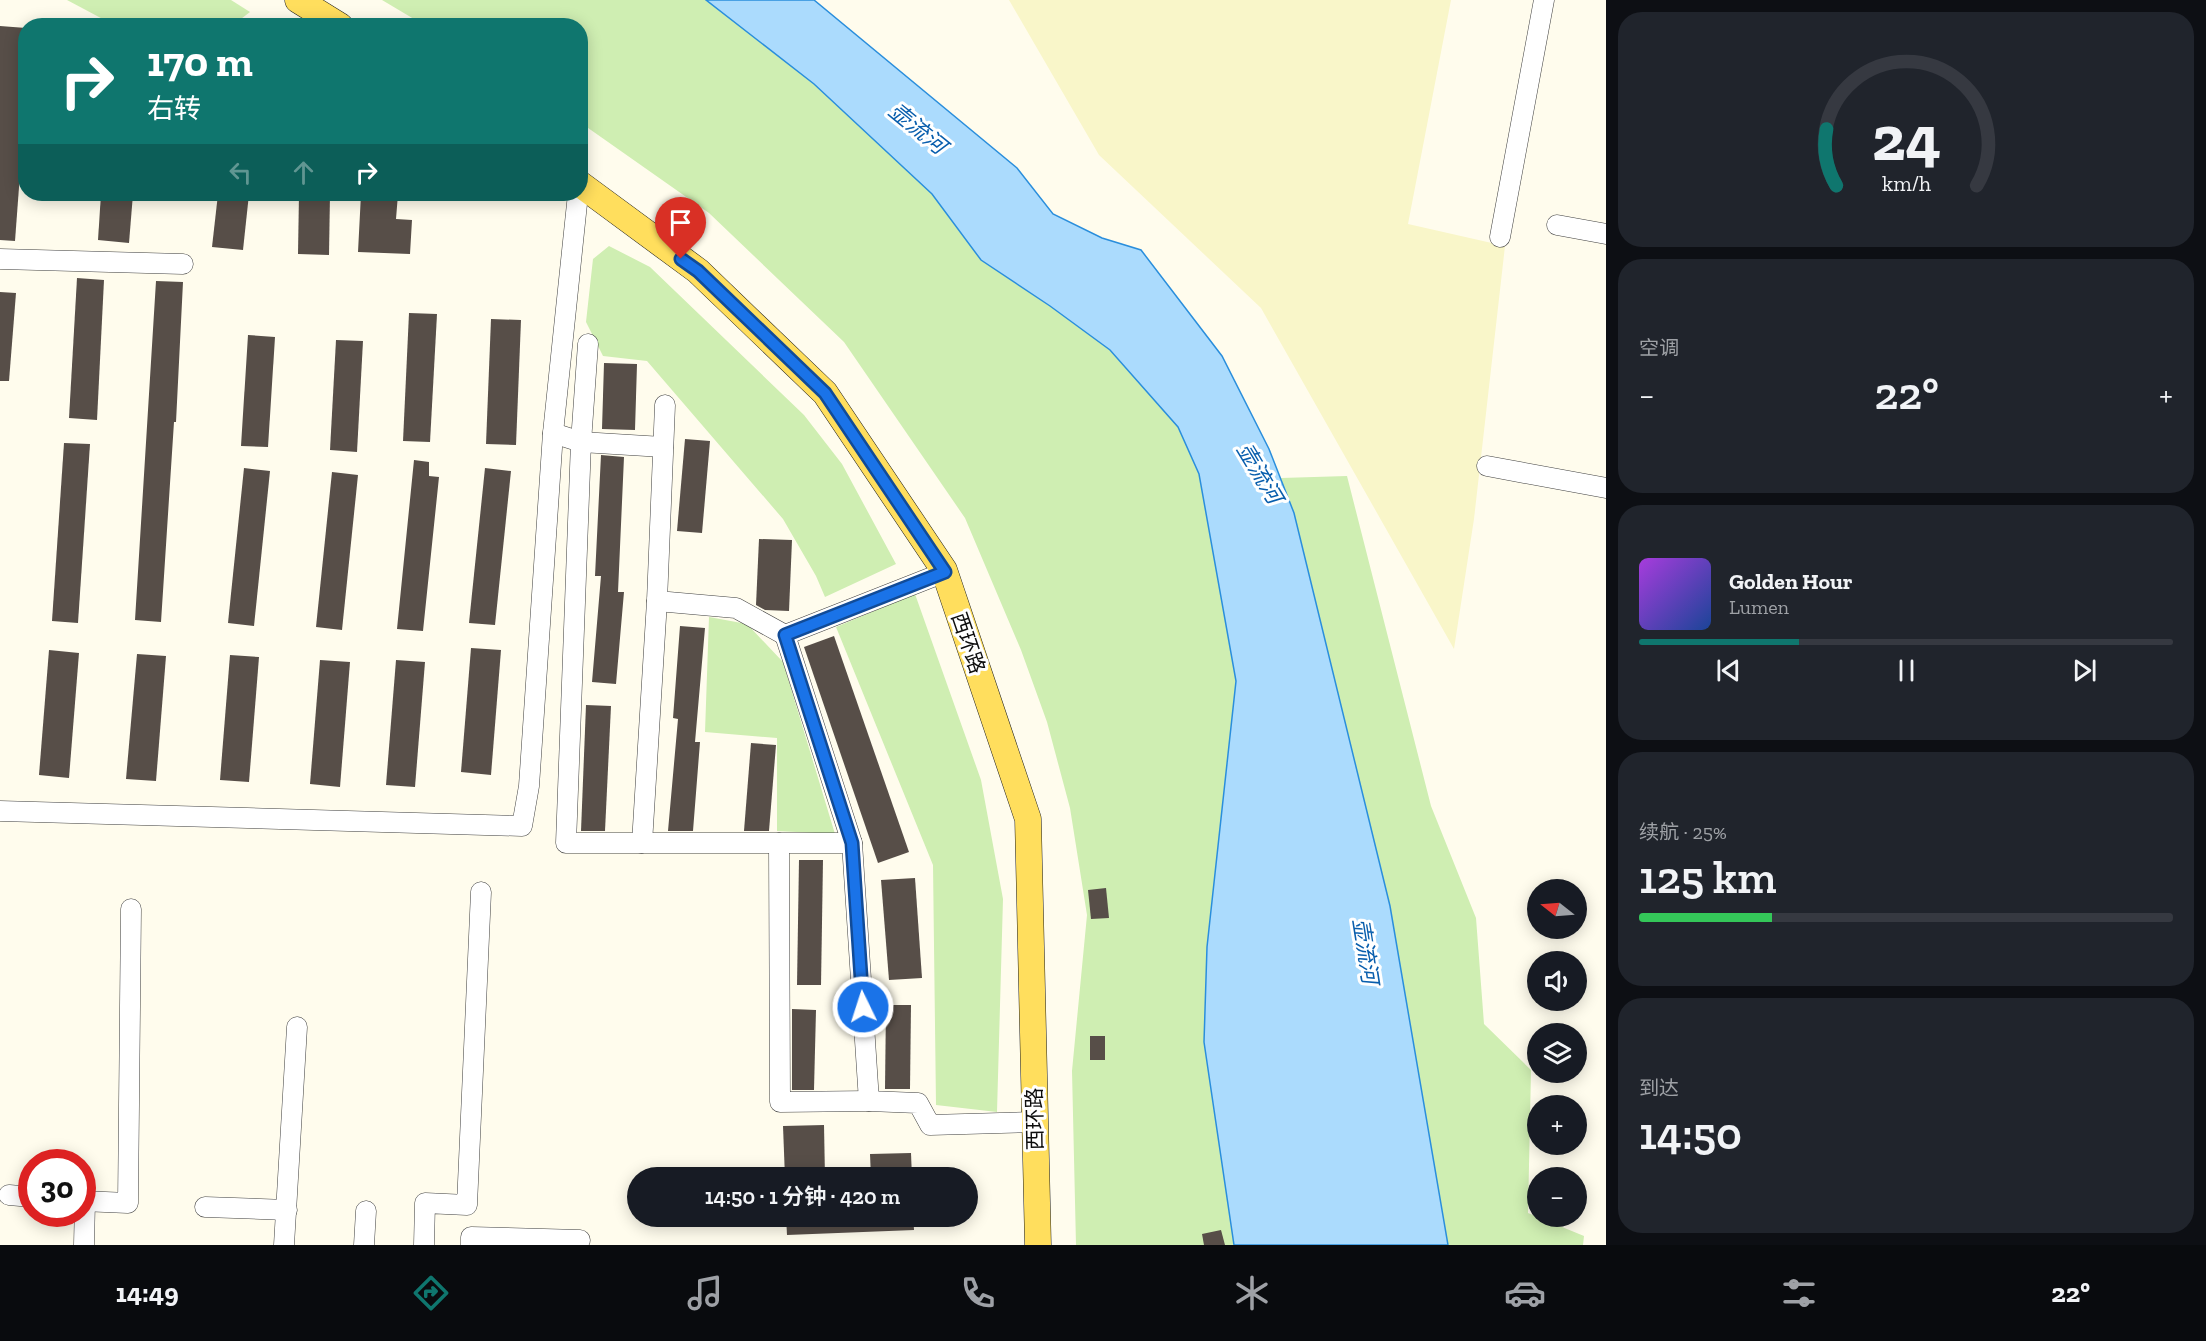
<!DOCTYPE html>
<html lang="zh">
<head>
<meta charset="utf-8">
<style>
	body { margin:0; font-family:"Zilla Slab","Noto Sans SC",serif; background:#20242c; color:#f1f3f6; height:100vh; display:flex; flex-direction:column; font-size:22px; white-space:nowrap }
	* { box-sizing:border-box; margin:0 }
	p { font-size:20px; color:#9ea1a6 }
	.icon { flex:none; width:33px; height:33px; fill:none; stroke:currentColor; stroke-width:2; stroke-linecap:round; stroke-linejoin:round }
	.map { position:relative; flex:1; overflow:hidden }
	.sheet { display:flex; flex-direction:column; gap:12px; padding:12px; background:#0d0f14; width:600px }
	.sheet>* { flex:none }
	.guide { position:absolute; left:18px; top:18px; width:570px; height:183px; border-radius:24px; box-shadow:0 3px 15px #0003; background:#0f766e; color:#fff; overflow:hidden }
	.needle { width:39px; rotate:287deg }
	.fabs { position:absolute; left:1527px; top:879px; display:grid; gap:12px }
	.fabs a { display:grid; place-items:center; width:60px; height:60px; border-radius:50%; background:#171b24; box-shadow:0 3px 15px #0003; font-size:30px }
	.speed { position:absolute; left:18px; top:1149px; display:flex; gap:12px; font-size:30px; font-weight:700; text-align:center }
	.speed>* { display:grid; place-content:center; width:78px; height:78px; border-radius:50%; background:#171b24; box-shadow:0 3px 15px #0003; line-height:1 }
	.speed .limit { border:9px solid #d22; background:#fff; color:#111 }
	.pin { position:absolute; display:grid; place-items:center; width:51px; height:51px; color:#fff; margin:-62px -26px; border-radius:50% 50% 50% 0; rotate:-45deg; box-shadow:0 0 6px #0007 }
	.pin .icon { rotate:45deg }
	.me { position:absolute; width:66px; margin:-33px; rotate:356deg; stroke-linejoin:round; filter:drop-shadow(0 0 4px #0008) }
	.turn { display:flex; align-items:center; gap:21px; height:126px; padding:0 30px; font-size:27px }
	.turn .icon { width:78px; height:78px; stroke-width:2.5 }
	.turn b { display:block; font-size:42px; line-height:51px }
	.lanes { display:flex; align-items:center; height:57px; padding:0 30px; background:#0003; justify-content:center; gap:30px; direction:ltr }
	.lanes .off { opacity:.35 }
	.big { font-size:45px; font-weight:600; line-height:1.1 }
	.sheet .widget { flex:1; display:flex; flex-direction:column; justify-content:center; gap:9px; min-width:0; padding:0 21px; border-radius:24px; background:#20242c }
	.sheet .dial { align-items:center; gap:0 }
	.dial svg { height:156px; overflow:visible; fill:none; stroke:#363941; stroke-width:7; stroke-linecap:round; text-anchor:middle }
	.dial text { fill:#f1f3f6; stroke:none }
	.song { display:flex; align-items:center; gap:18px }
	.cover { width:72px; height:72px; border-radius:9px; background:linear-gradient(135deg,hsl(280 70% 55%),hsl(220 70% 35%)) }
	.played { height:6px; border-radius:3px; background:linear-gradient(90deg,#0f766e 30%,#363941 30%) }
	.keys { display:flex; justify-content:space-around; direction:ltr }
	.heat { display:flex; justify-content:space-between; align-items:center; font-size:33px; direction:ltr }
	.charge { height:9px; border-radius:4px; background:linear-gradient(90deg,#34c759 25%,#363941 0) }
	.trip { position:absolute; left:627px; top:1167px; width:351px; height:60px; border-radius:30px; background:#171b24; box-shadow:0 3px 15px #0003; font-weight:600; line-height:60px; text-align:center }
	.tab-bar { display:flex; height:96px; justify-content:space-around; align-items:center; background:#090b0e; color:#9ea1a6 }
	.tab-bar .icon { width:42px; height:42px }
	.tab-bar .active { color:#0f766e }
	.tab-bar b { font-size:27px; color:#f1f3f6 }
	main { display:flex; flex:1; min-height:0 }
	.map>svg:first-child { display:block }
	.farmland { fill:#f9f6c9 }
	.green { fill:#cfeeb2 }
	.water { fill:#abdbfd; stroke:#2a8edc; stroke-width:1.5 }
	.building { fill:#574e48 }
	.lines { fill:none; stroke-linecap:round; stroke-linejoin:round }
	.minor-casing { stroke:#404040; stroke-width:21 }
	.major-casing { stroke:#1e1e1e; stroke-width:27 }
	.minor { stroke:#fff; stroke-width:20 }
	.major { stroke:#ffde5d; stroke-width:26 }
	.route-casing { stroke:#114b97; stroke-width:15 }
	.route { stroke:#1a73e8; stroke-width:10 }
	.labels { text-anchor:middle; stroke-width:6; stroke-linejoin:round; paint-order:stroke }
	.street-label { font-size:21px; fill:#0d0d0d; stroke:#fff }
	.water-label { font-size:22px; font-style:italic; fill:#085ead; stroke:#fff }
</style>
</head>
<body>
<main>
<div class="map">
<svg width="1606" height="1245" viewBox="0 0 1606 1245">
	<rect width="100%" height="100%" fill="#fffced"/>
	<!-- farmland -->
	<path class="farmland" d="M1009,0H1451L1408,224L1505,246L1474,519L1454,649L1261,308L1099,155Z"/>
	<!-- green -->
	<g class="green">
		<path d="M67,0H231L250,12L233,25H114Z"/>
		<path d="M382,0H706L814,84L932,194L981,260L1050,306L1110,350L1178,427L1199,474L1236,681L1207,947L1204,1042L1234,1245H1076L1072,1071L1087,915L1070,808L1047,722L1021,650L965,518L844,342L709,213L581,123L580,26L424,25Z"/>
		<path d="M609,246L650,267L804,415L842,464L896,564L825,597L816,576L783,519L647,361L603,356L586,322L593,259Z"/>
		<path d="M1347,476L1431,806L1476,918L1484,1024L1531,1070L1528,1213L1584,1236L1583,1245H1448L1390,906L1281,478Z"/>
		<path d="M915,594L981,780L1003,899L997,1112L936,1105L933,865L836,627Z"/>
		<path d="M709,617L747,624L783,662L835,834L777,831V738L705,732Z"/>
	</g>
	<!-- water -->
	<path class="water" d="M706,0H814L1017,168L1053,214L1102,238L1141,250L1222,356L1269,449L1294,513L1390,906L1448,1245H1234L1204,1042L1207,947L1236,681L1199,474L1178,427L1110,350L1050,306L981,260L932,194L814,84Z"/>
	<!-- building -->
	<g class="building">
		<path d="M0,26L26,28V93L15,241L0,240Z"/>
		<path d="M101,194H133L129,243L98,240Z"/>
		<path d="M218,194H249L243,250L212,247Z"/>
		<path d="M299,194H330L329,255L298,254Z"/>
		<path d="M361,194H398L396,219L412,220L410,254L358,252Z"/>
		<path d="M77,278L104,280L97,420L69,418Z"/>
		<path d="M156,281L183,282L176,422H174L161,622L135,620Z"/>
		<path d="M0,292L16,293L9,381H0Z"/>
		<path d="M409,313L437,314L430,442L403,441Z"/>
		<path d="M491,319L521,320L516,445L486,444Z"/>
		<path d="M248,335L275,337L268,447L241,446Z"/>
		<path d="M336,340L363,341L357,452L330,450Z"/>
		<path d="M604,363L637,364L635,430L602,429Z"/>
		<path d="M685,439L710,441L702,533L677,531Z"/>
		<path d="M64,443L90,444L78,623L52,621Z"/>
		<path d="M601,455L624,457L618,592H624L616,684L592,682L601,576H595Z"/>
		<path d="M414,460L429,462V476L439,477L423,631L397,629Z"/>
		<path d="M244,468L270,471L254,626L228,623Z"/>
		<path d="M485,468L511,471L495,625L469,623Z"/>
		<path d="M332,472L358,475L342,630L316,627Z"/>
		<path d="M759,539L792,540L789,611L765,610L756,605Z"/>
		<path d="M680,626L705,628L695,742H700L693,831H668L678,719L673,718Z"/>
		<path d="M834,636L909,852L878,863L804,647Z"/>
		<path d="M471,648L501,650L491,775L461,772Z"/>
		<path d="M49,650L79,653L69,778L39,775Z"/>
		<path d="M137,654L166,656L156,781L126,779Z"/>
		<path d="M230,655L259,657L249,782L220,780Z"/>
		<path d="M320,660L350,662L340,787L310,784Z"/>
		<path d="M396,660L425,662L415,787L386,785Z"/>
		<path d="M586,705L611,706L605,831H581Z"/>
		<path d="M751,743L776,745L769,831H744Z"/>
		<path d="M799,860H823L821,985H797Z"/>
		<path d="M915,878L922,978L889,980L881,880Z"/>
		<path d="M1106,888L1109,918L1091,919L1088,890Z"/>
		<path d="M886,1005H911L910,1089H885Z"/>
		<path d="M792,1009L816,1010L814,1090H792Z"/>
		<rect x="1090" y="1036" width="15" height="24"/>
		<path d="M824,1125L825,1178H785L783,1126Z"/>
		<path d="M911,1153L912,1178H871L870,1154Z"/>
		<path d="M786,1216H913L914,1230L787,1235Z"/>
		<path d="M1221,1230L1225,1245H1204L1202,1234Z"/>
	</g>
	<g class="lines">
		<defs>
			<g id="minor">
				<path d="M1557,225L1606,234"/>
				<path d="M1500,237L1544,0"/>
				<path d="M0,259L183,264"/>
				<path d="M588,344L581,442L566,843H852"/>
				<path d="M665,405L657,601L736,608L785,635L945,572"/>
				<path d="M553,433L581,442L663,447"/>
				<path d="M1487,466L1606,488"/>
				<path d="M785,635L852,843L869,1101L918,1103L930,1125L1035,1122"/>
				<path d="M0,811L522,826L529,786L553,433L578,194"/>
				<path d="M642,843L657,601"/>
				<path d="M779,843L780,1102L869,1101"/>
				<path d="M9,1195L32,1197"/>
				<path d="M82,1201L128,1203L131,909"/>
				<path d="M205,1207L287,1210"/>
				<path d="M84,1245L85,1201"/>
				<path d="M284,1245L297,1027"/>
				<path d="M364,1245L366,1211"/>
				<path d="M424,1245L425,1203L467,1205L481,892"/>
				<path d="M471,1245V1237L580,1240"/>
			</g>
			<g id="major">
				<path d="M298,0L340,26"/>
				<path d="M580,184L698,271L825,393L944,570L1028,819L1038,1245"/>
			</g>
		</defs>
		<!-- minor casing -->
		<use href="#minor" class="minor-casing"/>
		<!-- major casing -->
		<use href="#major" class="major-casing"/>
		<!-- minor -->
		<use href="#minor" class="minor"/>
		<!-- major -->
		<use href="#major" class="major"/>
	</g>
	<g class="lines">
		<defs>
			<path id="route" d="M681,259L698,271L825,393L945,572L785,635L852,843L863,1007"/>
		</defs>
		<!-- route casing -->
		<use href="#route" class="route-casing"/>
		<!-- route -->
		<use href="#route" class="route"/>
	</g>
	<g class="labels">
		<!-- street labels -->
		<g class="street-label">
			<text transform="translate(968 643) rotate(71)" y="7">西环路</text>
			<text transform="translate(1035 1119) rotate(-91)" y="7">西环路</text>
		</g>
		<!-- water labels -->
		<g class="water-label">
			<text transform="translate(918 128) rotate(39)" y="8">壶流河</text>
			<text transform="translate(1260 473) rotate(59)" y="8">壶流河</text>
			<text transform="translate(1366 951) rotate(81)" y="8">壶流河</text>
		</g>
	</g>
</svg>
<div class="fabs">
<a><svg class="needle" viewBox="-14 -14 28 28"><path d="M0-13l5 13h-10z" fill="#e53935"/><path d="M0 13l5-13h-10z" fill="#9ea1a6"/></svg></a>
<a><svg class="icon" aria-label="sound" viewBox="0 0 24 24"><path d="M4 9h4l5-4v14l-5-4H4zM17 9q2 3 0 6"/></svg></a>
<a><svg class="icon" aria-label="layers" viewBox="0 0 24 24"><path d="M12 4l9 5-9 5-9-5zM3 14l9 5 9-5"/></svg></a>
<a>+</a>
<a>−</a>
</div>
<div class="speed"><div class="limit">30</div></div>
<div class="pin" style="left:681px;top:259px;background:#d93025"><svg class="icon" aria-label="arrive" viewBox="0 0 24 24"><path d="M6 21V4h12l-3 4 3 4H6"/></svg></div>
<svg class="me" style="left:863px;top:1007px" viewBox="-20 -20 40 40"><circle r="17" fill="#1a73e8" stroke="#fff" stroke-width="3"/><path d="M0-11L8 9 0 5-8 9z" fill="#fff"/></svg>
<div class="trip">14:50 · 1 分钟 · 420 m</div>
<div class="guide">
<div class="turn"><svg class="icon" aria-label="right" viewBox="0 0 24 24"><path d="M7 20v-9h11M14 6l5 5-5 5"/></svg><div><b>170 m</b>右转</div></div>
<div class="lanes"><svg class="icon off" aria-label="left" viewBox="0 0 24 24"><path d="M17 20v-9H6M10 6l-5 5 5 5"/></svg><svg class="icon off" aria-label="ahead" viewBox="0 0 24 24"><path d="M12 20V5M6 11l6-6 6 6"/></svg><svg class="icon" aria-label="right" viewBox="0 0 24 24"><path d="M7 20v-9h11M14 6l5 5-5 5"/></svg></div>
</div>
</div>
<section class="sheet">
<div class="widget dial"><svg viewBox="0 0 100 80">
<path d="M14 69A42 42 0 1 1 86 69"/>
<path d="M14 69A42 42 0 0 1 9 40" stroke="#0f766e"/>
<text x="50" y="56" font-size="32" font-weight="700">24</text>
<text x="50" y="72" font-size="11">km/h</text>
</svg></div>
<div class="widget"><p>空调</p>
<div class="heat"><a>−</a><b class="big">22°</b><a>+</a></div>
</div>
<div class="widget">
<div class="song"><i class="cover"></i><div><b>Golden Hour</b><p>Lumen</p></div></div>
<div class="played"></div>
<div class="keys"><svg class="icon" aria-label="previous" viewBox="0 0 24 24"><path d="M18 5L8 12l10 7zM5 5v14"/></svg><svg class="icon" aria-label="pause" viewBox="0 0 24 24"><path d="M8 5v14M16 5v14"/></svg><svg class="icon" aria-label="next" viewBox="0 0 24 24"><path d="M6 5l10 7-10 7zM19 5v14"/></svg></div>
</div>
<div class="widget"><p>续航 · 25%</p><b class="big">125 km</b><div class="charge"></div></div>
<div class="widget"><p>到达</p><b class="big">14:50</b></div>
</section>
</main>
<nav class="tab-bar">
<b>14:49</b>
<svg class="icon active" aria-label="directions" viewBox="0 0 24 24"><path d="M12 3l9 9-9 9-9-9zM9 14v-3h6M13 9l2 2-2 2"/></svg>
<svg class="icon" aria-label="music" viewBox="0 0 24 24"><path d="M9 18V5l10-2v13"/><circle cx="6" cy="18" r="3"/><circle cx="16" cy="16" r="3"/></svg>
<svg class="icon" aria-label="phone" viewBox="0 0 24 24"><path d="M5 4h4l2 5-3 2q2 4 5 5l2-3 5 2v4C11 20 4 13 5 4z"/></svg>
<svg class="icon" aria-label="climate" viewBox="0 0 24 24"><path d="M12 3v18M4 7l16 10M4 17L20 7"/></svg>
<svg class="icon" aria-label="car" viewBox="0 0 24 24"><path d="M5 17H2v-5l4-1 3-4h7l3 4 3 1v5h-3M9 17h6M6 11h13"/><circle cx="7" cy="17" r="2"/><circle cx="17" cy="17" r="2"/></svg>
<svg class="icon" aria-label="filters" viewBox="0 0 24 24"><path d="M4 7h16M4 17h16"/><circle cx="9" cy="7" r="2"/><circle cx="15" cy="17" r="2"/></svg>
<b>22°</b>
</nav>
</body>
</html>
